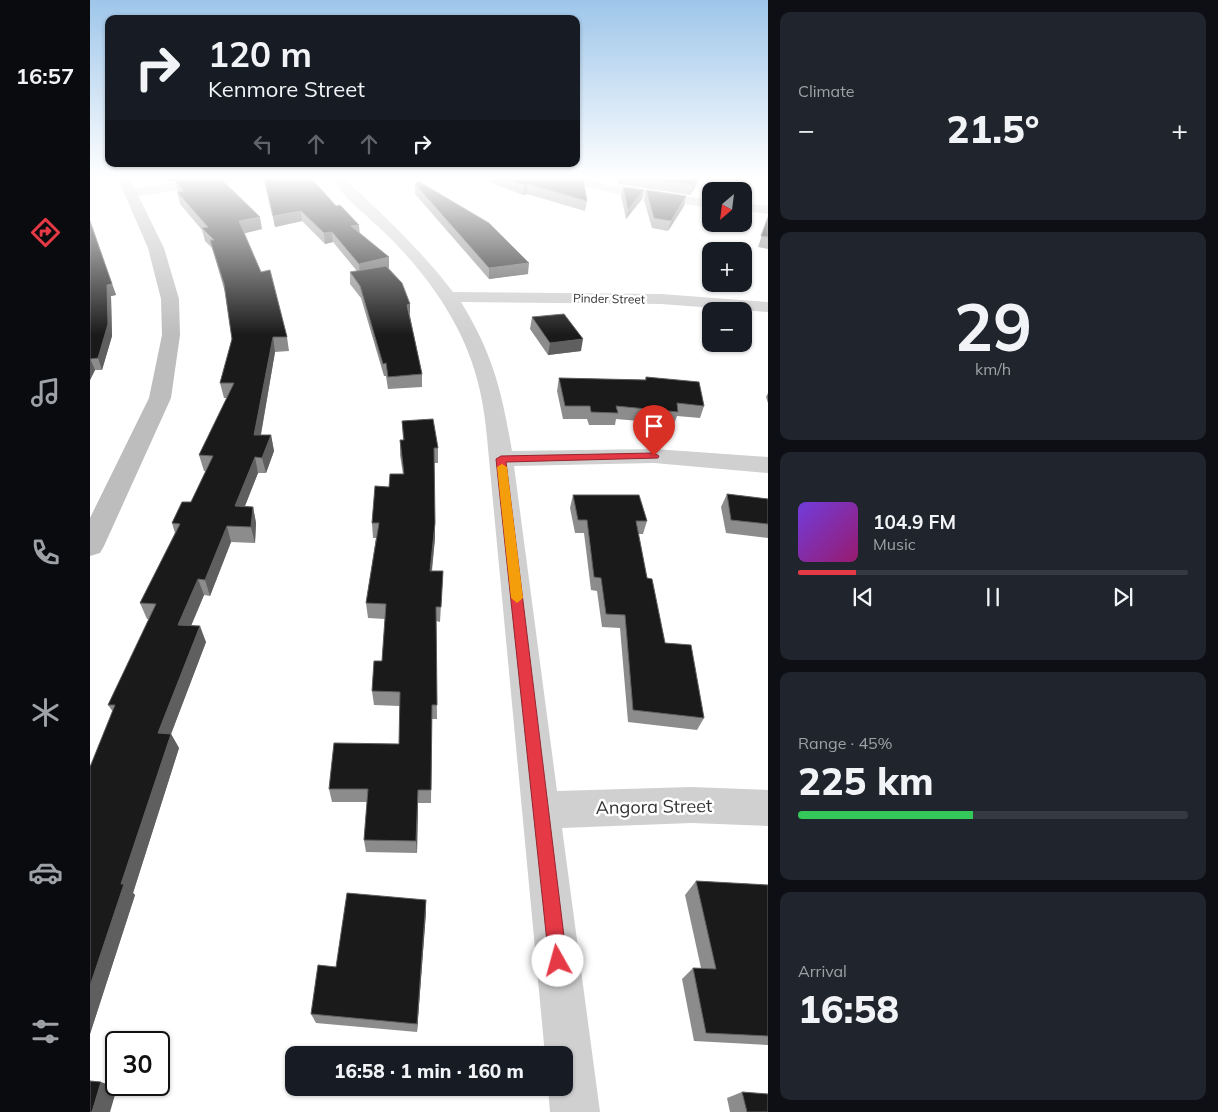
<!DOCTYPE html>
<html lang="en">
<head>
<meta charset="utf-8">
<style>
	body { margin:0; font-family:Mulish,sans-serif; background:#20242c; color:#f1f3f6; height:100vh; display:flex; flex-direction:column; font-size:19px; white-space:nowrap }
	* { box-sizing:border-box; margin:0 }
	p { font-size:16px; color:#9ea1a6 }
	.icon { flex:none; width:28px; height:28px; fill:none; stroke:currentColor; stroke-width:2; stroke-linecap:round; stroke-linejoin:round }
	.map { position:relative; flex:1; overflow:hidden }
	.panel { display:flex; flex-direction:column; gap:12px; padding:12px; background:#0d0f14; width:450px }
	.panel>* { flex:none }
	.top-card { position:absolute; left:15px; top:15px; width:475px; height:152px; border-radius:10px; box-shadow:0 1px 4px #0004; background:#171b24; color:#f1f3f6; overflow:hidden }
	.needle { width:32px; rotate:208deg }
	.controls { position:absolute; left:612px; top:182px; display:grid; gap:10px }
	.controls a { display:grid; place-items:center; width:50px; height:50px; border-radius:10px; background:#171b24; box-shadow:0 1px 4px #0004; font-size:25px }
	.speed { position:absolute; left:15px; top:1031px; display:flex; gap:10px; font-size:25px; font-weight:700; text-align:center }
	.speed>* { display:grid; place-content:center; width:65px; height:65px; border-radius:50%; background:#171b24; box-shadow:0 1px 4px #0004; line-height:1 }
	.speed .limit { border:2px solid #111; border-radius:8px; background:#fff; color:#111 }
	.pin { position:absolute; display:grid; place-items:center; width:42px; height:42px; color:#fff; margin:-51px -21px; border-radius:50% 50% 50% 0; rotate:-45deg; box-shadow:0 0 5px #0007 }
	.pin .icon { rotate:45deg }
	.me { position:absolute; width:55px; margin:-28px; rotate:353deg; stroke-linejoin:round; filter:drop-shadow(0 0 4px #0008) }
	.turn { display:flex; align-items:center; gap:18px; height:105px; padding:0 20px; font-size:22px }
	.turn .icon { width:65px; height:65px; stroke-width:2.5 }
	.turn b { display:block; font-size:35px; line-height:42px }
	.lanes { display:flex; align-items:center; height:48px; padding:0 20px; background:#0003; justify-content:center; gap:25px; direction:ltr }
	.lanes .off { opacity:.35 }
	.big { font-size:38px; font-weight:800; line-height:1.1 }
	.panel .card { flex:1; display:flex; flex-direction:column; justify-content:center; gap:8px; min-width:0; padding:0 18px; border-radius:10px; background:#20242c }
	.panel .dial { align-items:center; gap:0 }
	.dial b { font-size:65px; line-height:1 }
	.song { display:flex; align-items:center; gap:15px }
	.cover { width:60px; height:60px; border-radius:8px; background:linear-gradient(135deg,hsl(260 70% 55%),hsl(320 70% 35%)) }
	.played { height:5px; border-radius:2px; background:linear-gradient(90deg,#e63946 15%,#363941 15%) }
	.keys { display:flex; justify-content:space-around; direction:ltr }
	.heat { display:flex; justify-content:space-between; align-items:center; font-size:28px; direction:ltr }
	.charge { height:8px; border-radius:4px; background:linear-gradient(90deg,#34c759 45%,#363941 0) }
	.trip { position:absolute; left:195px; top:1046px; width:288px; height:50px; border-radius:10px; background:#171b24; box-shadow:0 1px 4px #0004; font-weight:800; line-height:50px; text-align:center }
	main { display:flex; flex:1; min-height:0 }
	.menu { display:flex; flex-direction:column; width:90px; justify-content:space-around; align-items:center; background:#090b0e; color:#9ea1a6 }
	.menu .icon { width:35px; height:35px }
	.menu .current { color:#e63946 }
	.menu b { font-size:22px; color:#f1f3f6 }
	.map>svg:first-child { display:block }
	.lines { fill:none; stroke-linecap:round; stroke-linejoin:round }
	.street { fill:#d0d0d0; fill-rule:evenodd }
	.secondary { fill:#bdbdbd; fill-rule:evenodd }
	.wall { fill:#8c8c8c }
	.shaded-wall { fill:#5f5f5f }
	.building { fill:#1a1a1a; stroke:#5f5f5f }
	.route { fill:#e63946; stroke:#96252e }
	.slow { fill:#f59e0b }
	.labels { text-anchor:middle; stroke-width:5; stroke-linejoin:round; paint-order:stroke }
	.far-street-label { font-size:12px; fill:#333; stroke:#fff }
	.near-street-label { font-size:18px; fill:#333; stroke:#fff }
</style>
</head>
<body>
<main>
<nav class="menu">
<b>16:57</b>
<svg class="icon current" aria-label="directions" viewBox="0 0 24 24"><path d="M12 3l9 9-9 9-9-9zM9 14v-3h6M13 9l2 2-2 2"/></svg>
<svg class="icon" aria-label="music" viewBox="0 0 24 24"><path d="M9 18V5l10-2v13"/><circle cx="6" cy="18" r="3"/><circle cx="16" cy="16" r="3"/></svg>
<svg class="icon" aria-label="phone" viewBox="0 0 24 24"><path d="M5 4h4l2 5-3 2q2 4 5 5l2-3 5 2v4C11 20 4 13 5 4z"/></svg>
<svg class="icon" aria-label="climate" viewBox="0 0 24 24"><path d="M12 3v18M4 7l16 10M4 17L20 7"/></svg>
<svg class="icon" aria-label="car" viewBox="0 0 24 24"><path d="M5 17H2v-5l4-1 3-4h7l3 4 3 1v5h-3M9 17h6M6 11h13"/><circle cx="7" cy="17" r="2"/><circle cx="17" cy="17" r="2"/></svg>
<svg class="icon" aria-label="filters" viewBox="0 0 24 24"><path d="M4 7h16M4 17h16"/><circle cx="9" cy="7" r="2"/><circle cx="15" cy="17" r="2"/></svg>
</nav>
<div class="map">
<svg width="678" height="1112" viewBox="0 0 678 1112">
	<rect width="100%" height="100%" fill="#fff"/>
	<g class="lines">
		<!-- street -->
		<g class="street">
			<path d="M112,179H146L140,183L40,197L33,193L40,189Z"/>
			<path d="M241,179H255C293,215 331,250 363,292L571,294L678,302V312L571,304L371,302C403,354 412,392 422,451L564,449L678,457V473L564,463L424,466L467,791L601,787L678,790V826L601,823L472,828L510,1112H460L458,1088H474V1055H455L399,459C397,436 395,413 390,391C378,334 345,285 306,244C286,223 257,201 241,179Z"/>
			<path d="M478,179H499L522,185L621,200V208L522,193L479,182Z"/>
			<path d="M643,179H655L654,194V191H643Z"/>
			<path d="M654,203L678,206V214L654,211Z"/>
		</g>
		<!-- secondary -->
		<path class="secondary" d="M28,179H40L74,248L89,299L90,335L81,398L14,546L10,553L0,556V518L59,398L72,335L71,299L58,248Z"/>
	</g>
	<!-- wall -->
	<g class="wall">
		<path d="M78,179H122L172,229L154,233L197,337L199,351L185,352L171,435H181L184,451L176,473H168L155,506L163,507L166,523L165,543L141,542L120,596L114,595L101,626L116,642L81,734L89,748L43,893L45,895L0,1034V767L23,712L18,705L59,619H57L50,603L85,533L82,523L101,502L116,471H114L109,455L137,398H134L130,383L142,339L135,292L122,248L115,241L112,230L90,204L87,192H88L85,181L80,182Z"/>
		<path d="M174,179L246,206L270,233L299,257V268H298L320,316L332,374V387L298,389L296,376H294L271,298L260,284V272L267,271L243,242L235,244L212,221L185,227Z"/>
		<path d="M399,179H493L497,201L495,211L437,194L433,195L399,182Z"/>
		<path d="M527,179H608L606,186L600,195L528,184Z"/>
		<path d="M325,184L438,274L399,279L325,194Z"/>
		<path d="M533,187L552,199L536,219L531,196Z"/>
		<path d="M556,190L594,206L578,231L562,228L554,200Z"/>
		<path d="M678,217V249L668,247Z"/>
		<path d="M0,221L26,295L21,296L22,336L12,370H5L0,380Z"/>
		<path d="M442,317L491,351L458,355L440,329Z"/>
		<path d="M556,377L614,406L610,418L587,416L584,424L526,419L525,425H499L497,419H473L467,391L469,378L555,380Z"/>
		<path d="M678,393V403L676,397Z"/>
		<path d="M312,421L348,448V463H344L345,538L342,571H353L350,622L346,621L347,719H342L341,803H328L327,853L276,852L274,840L277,802H242L239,789L309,744L310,706L284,705L282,691L292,661L295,619L278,618L276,603L286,538H283L282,523L299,487L313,474L310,455V440H313Z"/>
		<path d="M637,494L678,499V538L636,533L631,507Z"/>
		<path d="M483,495L557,521L553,534H548L557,578L575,643L614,718L607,730L538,722L530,628L512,627L507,591L501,590L494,533H485L480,508Z"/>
		<path d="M606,881L678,885V1045L604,1041L592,979L603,968H611L595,895Z"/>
		<path d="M336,912L327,1032L226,1023L221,1014L246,967Z"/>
		<path d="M652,1092L678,1112H640L637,1098Z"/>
	</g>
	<!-- shaded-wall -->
	<g class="shaded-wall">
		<path d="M79,179H99L80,182Z"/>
		<path d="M607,179H608L606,186L600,195L603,185Z"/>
		<path d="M438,184L437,194L433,195L434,185Z"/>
		<path d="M554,190L552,199L536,219L538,209Z"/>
		<path d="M596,196L594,206L578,231L581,221Z"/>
		<path d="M211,211L212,221L185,227L183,216Z"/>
		<path d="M170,217L172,229L152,234L149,221Z"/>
		<path d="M269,225L270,236L261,226Z"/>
		<path d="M242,232L243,242L235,244L234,233Z"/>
		<path d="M299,257V268L270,275L269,264Z"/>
		<path d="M439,263L438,274L399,279V268Z"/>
		<path d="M22,284L26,295L21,296L22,336L12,370L8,358L17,285Z"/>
		<path d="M320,304V316L317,305Z"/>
		<path d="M183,337L185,352L168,450L164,435Z"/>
		<path d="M493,339L491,351L458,355L460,343Z"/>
		<path d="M0,358L5,370L0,380Z"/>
		<path d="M181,435L184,451L176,473L172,458Z"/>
		<path d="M165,457L168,473L149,521L145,506Z"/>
		<path d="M163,507L166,523L165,543L161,527Z"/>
		<path d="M345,523V538L340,586V571Z"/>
		<path d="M137,526L141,542L120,596L115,580Z"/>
		<path d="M108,579L114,595L95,640L88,625Z"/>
		<path d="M110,626L116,642L81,734L89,748L43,893L45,895L0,1034V986L31,884L68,733Z"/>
		<path d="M328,790V803L327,853L326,841Z"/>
		<path d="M336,900V912L327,1032V1024Z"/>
		<path d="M11,1082L27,1088L20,1112H2Z"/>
	</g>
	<!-- building -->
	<g class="building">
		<path d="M96,179H122L123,181L132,180L170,217L149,221L171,272L180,270L197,337H183L164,435H181L172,458L165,457L145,506L163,507L161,527L137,526L115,580L108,579L88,625L110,626L68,733L81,734L31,884H34L0,986V767L25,705H18L66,604L50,603L90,524L82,523L92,502H101L123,456L109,455L144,383H130L142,339L134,284L120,240H124L112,228L118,227L87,192L93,191L85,180Z"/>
		<path d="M174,179H222L246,206L250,205L269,225L261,226L299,257L269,264L242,232L234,233L211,211L183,216Z"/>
		<path d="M417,179H493L497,201L438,184L434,185Z"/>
		<path d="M561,179H607L603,185Z"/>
		<path d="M328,181L399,223L439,263L399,268L325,184Z"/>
		<path d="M533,187L554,190L538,209Z"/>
		<path d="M556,190L596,196L581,221L564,218Z"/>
		<path d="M678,217V237L671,236Z"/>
		<path d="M0,221L22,284L17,285L18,324L8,358L0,359Z"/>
		<path d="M296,266L312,283L320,304L317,305L332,374L298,377L296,363L293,364L270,286L260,272Z"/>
		<path d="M474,314L493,339L460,343L442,317Z"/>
		<path d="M556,377L609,382L614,406L587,403L588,412L526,406L528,413L501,412L500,406H475L469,378L556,380Z"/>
		<path d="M343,419L348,448H344L345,523L340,571H353L351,607H346L347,705H342L341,790H328L326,841L274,840L278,789H239L244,743L309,744L310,692L282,691L284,661H292L296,604L276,603L289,523H282L285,486L299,487L300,474H314L310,440H314L312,421Z"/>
		<path d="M637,494L678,499V524L641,520Z"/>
		<path d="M483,495H549L557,521H546L557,578L562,579L575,643L601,645L614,718L543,710L535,615L516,614L511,578L504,577L497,520H488Z"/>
		<path d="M606,881L678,885V1036L616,1033L603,968L626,969Z"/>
		<path d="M257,893L336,900L327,1024L221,1014L228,965L246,967Z"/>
		<path d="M0,1081L11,1082L2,1112H0Z"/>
		<path d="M652,1092L678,1094V1112H657Z"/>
	</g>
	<!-- sky -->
	<linearGradient id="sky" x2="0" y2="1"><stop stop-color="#9ec6ea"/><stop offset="0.53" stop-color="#fff"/><stop offset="1" stop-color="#fff" stop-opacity="0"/></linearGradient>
	<rect width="678" height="335" fill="url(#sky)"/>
	<!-- route -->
	<path class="route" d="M564,453L569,456L568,458L416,462L477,961L474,967L468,970L462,967L459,961L406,459L411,456Z"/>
	<!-- slow -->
	<path class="slow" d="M412,464L417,467L433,598L427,603L421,598L407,467Z"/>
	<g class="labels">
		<!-- far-street labels -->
		<g class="far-street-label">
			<text transform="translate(519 299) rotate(1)" y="4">Pinder Street</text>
		</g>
		<!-- near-street labels -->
		<g class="near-street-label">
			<text transform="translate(564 807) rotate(-1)" y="6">Angora Street</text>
		</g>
	</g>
</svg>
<div class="controls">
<a><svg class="needle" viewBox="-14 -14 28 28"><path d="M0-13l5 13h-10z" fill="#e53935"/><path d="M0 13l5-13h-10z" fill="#9ea1a6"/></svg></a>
<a>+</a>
<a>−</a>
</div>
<div class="speed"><div class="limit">30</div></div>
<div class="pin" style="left:564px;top:456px;background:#d93025"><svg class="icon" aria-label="arrive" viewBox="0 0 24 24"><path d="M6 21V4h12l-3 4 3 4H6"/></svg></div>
<svg class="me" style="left:468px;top:961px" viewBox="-20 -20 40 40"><circle r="19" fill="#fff"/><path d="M0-13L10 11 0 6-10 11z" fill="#e63946"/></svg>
<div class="trip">16:58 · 1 min · 160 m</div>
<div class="top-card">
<div class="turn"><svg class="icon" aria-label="right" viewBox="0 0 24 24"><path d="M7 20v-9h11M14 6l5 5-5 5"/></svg><div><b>120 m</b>Kenmore Street</div></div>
<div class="lanes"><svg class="icon off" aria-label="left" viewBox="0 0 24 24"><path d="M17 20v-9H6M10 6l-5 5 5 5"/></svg><svg class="icon off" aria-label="ahead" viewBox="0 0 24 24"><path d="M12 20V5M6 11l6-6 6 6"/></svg><svg class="icon off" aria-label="ahead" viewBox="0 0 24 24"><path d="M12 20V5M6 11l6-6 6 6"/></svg><svg class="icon" aria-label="right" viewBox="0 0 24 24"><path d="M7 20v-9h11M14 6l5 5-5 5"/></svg></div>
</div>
</div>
<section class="panel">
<div class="card"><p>Climate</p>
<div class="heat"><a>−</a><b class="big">21.5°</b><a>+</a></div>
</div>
<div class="card dial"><b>29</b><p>km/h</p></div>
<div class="card">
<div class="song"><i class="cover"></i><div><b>104.9 FM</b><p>Music</p></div></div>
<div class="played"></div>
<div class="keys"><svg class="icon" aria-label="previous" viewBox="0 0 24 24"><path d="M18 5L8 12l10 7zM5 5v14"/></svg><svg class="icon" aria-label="pause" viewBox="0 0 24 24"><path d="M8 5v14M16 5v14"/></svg><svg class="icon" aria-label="next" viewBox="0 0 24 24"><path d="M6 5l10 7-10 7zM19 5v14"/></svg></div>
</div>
<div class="card"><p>Range · 45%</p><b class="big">225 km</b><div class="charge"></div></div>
<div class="card"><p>Arrival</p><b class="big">16:58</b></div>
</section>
</main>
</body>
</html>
